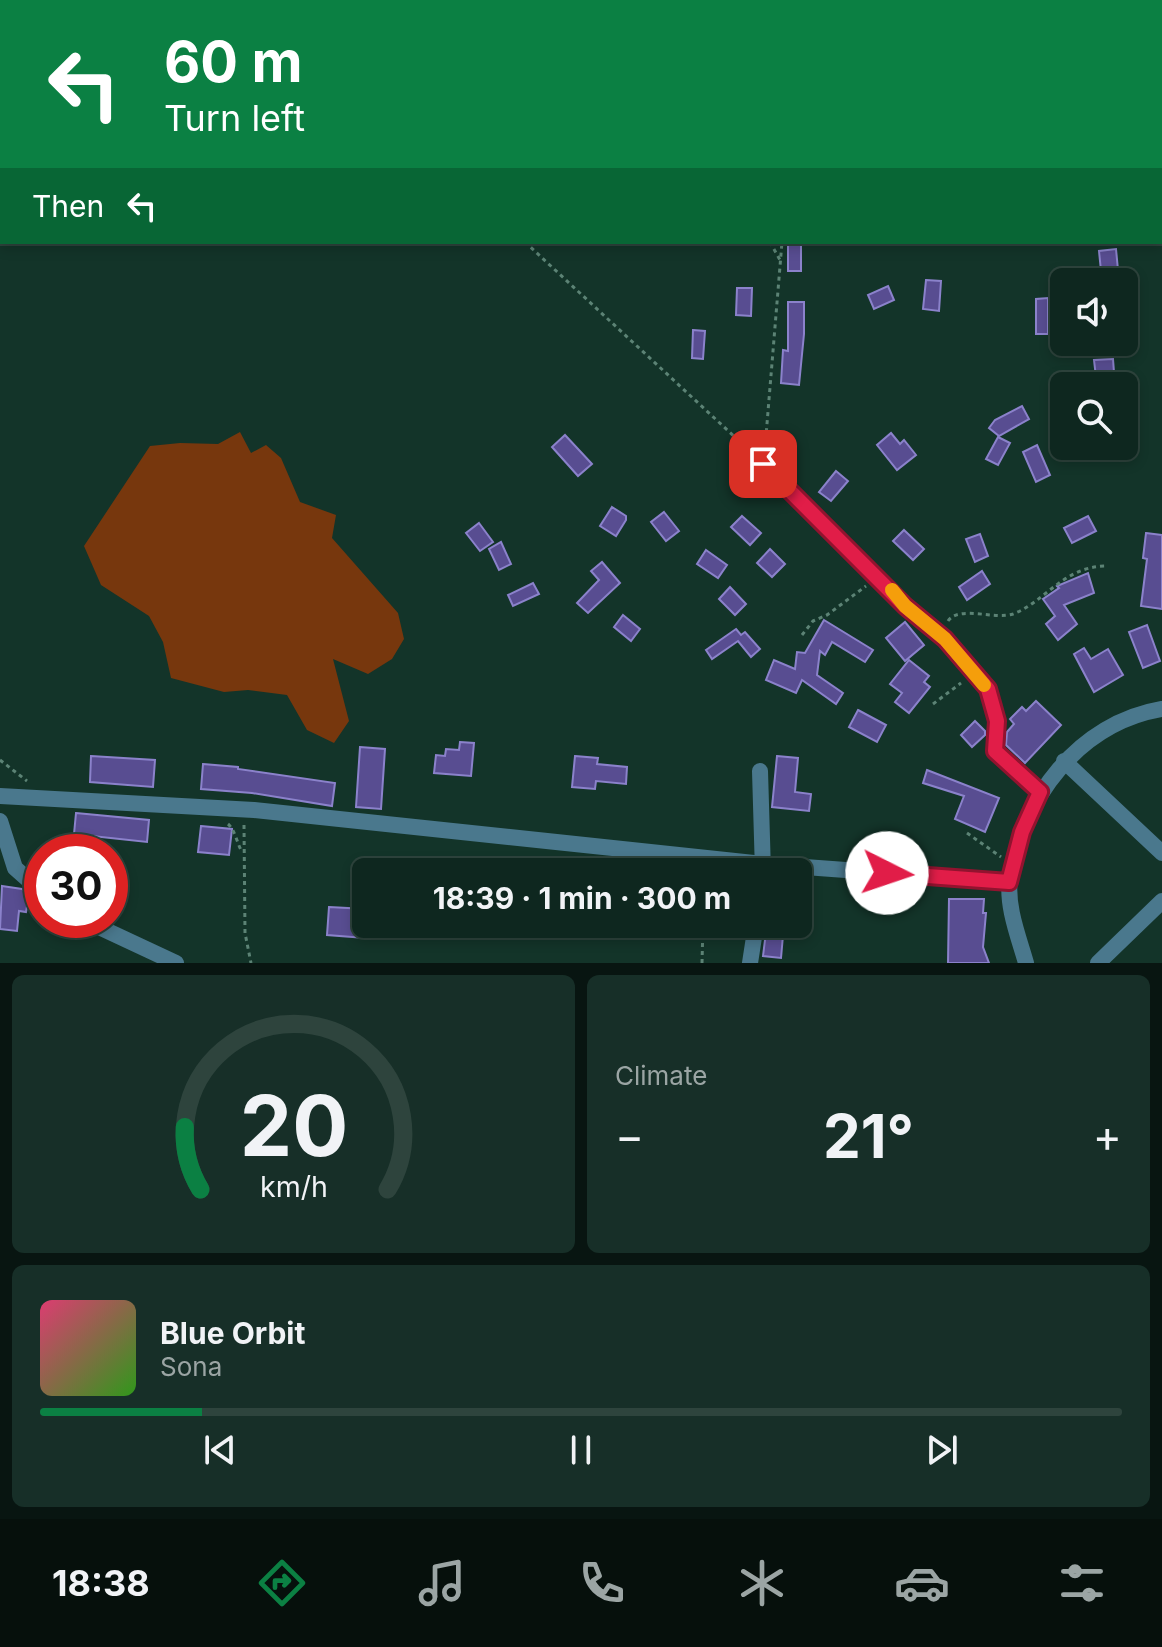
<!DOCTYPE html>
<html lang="en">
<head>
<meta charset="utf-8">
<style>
	body { margin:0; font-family:Inter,sans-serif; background:#172f28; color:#f1f3f6; height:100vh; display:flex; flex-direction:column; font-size:30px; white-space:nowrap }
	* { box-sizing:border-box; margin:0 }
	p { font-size:26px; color:#9ba5a4 }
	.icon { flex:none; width:44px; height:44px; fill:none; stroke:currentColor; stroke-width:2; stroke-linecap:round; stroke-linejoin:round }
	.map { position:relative; height:963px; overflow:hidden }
	.sheet { display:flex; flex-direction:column; gap:12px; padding:12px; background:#081511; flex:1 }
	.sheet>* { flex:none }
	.banner { position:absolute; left:0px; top:0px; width:1162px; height:244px; box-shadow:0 4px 12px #0003,0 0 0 2px #2e443d; background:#0b8043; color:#fff; overflow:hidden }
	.tools { position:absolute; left:1050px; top:268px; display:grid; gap:16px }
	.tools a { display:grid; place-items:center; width:88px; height:88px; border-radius:12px; background:#0e271f; box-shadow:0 4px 12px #0003,0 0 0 2px #2e443d; font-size:40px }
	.speed { position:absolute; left:24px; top:834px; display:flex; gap:16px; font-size:40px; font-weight:700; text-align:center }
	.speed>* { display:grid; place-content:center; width:104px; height:104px; border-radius:50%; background:#0e271f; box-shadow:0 4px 12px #0003,0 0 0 2px #2e443d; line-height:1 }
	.speed .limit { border:12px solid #d22; background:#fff; color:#111 }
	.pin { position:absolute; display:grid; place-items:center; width:68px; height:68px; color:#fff; margin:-34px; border-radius:16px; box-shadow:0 4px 12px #0006 }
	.me { position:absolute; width:88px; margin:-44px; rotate:94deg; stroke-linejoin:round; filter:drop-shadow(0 0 6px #0008) }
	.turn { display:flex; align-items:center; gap:28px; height:168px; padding:0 32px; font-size:36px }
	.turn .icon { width:104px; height:104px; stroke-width:2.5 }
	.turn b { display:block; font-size:56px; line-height:68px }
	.then { display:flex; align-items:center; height:76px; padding:0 32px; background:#0003; gap:16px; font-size:30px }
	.big { font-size:60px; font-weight:700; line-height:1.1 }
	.sheet .widget { flex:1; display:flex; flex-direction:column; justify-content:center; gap:12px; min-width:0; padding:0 28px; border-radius:12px; background:#172f28 }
	.sheet .dial { align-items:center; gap:0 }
	.dial svg { height:208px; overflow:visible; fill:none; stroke:#2e443d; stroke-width:7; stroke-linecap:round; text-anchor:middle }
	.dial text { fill:#f1f3f6; stroke:none }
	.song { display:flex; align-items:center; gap:24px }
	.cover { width:96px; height:96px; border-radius:12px; background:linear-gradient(135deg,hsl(340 70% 55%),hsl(110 70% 35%)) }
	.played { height:8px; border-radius:4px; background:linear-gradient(90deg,#0b8043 15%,#2e443d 15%) }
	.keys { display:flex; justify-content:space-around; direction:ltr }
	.heat { display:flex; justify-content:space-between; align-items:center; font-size:44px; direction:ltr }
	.sheet .tiles { flex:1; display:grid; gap:12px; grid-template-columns:1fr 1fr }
	.widget:last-child { grid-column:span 2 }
	.trip { position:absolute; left:352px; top:858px; width:460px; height:80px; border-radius:12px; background:#0e271f; box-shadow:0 4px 12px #0003,0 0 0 2px #2e443d; font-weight:700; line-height:80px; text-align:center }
	.dock { display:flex; height:128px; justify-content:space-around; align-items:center; background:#06100c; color:#9ba5a4 }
	.dock .icon { width:56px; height:56px }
	.dock .on { color:#0b8043 }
	.dock b { font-size:36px; color:#f1f3f6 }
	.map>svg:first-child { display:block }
	.green { fill:#77370d }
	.building { fill:#584d91; stroke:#8b82cb; stroke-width:2 }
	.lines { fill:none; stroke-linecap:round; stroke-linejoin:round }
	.path { stroke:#5c8375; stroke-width:3; stroke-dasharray:4 4; stroke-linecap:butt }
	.minor { stroke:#4a788d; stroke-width:16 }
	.route-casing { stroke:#92132f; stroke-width:20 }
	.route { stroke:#e11d48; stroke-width:14 }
	.slow { stroke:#f59e0b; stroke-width:14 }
</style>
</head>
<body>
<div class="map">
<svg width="1162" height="963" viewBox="0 0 1162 963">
	<rect width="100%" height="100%" fill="#133429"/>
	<!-- green -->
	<path class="green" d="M240,432L251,453L266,445L281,458L300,502L336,515L332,538L398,613L404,639L392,659L368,674L333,659L349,721L334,743L307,730L287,695L248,690L224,692L171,678L163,642L149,616L101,585L84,546L150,446L180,443L218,444Z"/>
	<!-- building -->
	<g class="building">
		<rect x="788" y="242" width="13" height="29"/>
		<path d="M1116,249L1118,270L1101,271L1099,251Z"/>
		<path d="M926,280L941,281L939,311L923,309Z"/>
		<path d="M888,286L894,300L874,309L868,295Z"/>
		<path d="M737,288H752L751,316L736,315Z"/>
		<path d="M1048,298V334H1036V299Z"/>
		<path d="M788,302H804V334L799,385L781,383L783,350L788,351Z"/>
		<path d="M693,330L705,331L703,359L692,358Z"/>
		<path d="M1113,359L1115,386H1097L1094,360Z"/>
		<path d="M1022,406L1029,419L999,436L989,428L995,420Z"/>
		<path d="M891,433L900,444L904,440L916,455L897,470L877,445Z"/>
		<path d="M565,435L592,464L578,476L552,447Z"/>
		<path d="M998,437L1010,443L998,465L986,459Z"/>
		<path d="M1037,445L1050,475L1036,482L1023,452Z"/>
		<path d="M836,471L848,481L831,501L819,492Z"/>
		<path d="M612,507L626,516V520L616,536L600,526Z"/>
		<path d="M664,512L679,531L666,541L651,522Z"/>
		<path d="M742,516L761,533L750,545L731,527Z"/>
		<path d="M1088,516L1096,531L1072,543L1064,528Z"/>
		<path d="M479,523L493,542L480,551L466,533Z"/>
		<path d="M904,530L924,549L913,560L893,541Z"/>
		<path d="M1146,533L1162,535V609L1141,606L1147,559L1143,558Z"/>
		<path d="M980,534L988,556L975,562L966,539Z"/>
		<path d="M501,542L511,564L499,570L489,549Z"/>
		<path d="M770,549L785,564L772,577L757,563Z"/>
		<path d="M706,550L727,565L718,578L697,564Z"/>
		<path d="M602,562L620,583L588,613L577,603L599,580L591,571Z"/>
		<path d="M982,571L990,584L967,600L959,587Z"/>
		<path d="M1088,573L1094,593L1064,605L1077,624L1058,640L1046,624L1055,616L1043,599L1059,588L1057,586Z"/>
		<path d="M533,583L539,594L513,606L508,595Z"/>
		<path d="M730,587L746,604L735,615L719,599Z"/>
		<path d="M623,615L640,629L631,641L614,627Z"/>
		<path d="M824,620L873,650L865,662L832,642L825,655L820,651L817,675L843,693L836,704L802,680L796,693L766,680L774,660L795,669L797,652L805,653Z"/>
		<path d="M905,622L924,645L905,661L886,638Z"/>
		<path d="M1147,625L1160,661L1143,668L1129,632Z"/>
		<path d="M736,629L741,635L745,632L760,649L751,657L738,641L712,659L706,650Z"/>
		<path d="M1084,648L1091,659L1108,649L1123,675L1094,692L1074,654Z"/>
		<path d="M909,660L929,676L924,682L930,687L909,713L895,702L902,693L890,684Z"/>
		<path d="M1036,701L1061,725L1025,763L1006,745L1007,732L1014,724L1010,719L1022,707L1026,711Z"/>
		<path d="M858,710L886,725L877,742L849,727Z"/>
		<path d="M975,721L985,731V735L972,747L961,735Z"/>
		<path d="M460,742L474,743L471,776L434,773L436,755L445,756L446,749L459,750Z"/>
		<path d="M360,747L385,749L381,809L356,807Z"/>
		<path d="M91,756L155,760L153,787L90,782Z"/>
		<path d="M575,756L598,758L597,764L627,767L626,784L596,781L595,789L572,787Z"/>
		<path d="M777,756L798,758L795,792L811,794L809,811L772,807Z"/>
		<path d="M203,764L238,767V769L335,783L332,806L252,793L201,789Z"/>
		<path d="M927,770L999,798L985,832L955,819L964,796L923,783Z"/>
		<path d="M76,813L149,820L147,842L74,834Z"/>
		<path d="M201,826L232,829L229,855L198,852Z"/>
		<path d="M2,886L22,889L29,895L26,912L19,911L17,931L0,929Z"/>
		<path d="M949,899H984L983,913H986L983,947L989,963H948Z"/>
		<path d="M329,907L366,909V924H379L378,939L327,935Z"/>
		<path d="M767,924H784L781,958L763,956Z"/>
	</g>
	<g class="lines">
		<!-- path -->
		<g class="path">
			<path d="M525,242L752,453"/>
			<path d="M770,242L780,260"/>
			<path d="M765,448L782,242"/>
			<path d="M948,621C959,605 994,620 1013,614C1045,602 1063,567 1105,566"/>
			<path d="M802,635L813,621L827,615L866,586"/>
			<path d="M933,704L961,683"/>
			<path d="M0,760L27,781"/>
			<path d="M228,824C235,830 237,843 242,852"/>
			<path d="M244,825L245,933L251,963"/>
			<path d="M967,833L1001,857"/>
			<path d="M702,963L703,924"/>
		</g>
		<!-- minor -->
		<g class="minor">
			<path d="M257,0L259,2"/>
			<path d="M763,464L905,606C931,624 951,647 972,671C977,676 984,683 988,690C998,709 996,730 995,751L1040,792"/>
			<path d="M1064,761L1162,853"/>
			<path d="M760,771L763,872"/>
			<path d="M0,796L254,810L764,864L1009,882"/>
			<path d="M0,821L15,868L42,892"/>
			<path d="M84,920L176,963"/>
			<path d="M750,963L756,924"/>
			<path d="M1026,963C1019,938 1006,906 1010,879C1021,799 1079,723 1162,709"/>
			<path d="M1098,963L1162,901"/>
		</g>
	</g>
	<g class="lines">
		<defs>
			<path id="route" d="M763,464L905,606L945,639L988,689L997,721L995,751L1040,792L1022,832L1009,882L887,873"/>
		</defs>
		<!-- route casing -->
		<use href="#route" class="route-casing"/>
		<!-- route -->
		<use href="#route" class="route"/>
		<!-- slow -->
		<path class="slow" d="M892,590L905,606L945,639L984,685"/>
	</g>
</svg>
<div class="tools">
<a><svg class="icon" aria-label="sound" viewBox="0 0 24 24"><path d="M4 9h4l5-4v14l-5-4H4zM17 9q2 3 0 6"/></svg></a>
<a><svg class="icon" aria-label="search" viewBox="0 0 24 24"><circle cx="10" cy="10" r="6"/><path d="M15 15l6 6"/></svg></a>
</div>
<div class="speed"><div class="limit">30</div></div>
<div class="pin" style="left:763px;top:464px;background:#d93025"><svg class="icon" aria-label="arrive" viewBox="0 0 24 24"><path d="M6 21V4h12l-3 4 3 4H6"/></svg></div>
<svg class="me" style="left:887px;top:873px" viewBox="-20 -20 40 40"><circle r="19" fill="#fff"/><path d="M0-13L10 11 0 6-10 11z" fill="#e11d48"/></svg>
<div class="trip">18:39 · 1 min · 300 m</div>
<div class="banner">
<div class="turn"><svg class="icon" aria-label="left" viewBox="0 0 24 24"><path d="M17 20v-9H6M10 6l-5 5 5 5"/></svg><div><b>60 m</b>Turn left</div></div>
<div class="then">Then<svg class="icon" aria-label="left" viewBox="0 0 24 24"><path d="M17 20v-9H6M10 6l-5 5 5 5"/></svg></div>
</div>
</div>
<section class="sheet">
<div class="tiles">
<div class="widget dial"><svg viewBox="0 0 100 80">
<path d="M14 69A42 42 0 1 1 86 69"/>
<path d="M14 69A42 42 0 0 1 8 45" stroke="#0b8043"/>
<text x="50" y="56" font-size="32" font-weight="700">20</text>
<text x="50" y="72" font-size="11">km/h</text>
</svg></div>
<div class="widget"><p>Climate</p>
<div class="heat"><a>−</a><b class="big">21°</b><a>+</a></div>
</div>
<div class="widget">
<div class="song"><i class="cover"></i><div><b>Blue Orbit</b><p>Sona</p></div></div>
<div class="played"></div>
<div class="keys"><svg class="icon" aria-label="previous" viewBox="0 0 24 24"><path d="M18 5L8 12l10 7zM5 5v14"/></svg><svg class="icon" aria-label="pause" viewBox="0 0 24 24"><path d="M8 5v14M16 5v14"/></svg><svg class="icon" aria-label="next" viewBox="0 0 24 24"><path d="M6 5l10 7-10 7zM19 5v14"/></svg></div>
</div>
</div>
</section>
<nav class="dock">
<b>18:38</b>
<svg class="icon on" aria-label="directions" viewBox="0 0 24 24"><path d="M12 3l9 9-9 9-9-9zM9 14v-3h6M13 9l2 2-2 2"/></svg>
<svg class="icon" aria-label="music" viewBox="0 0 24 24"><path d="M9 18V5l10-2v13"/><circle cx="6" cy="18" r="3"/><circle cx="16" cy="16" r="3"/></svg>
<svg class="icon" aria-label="phone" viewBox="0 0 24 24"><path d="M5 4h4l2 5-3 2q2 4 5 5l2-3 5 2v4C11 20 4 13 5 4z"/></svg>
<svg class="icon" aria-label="climate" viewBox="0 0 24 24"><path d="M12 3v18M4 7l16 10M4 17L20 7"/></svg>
<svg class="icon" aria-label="car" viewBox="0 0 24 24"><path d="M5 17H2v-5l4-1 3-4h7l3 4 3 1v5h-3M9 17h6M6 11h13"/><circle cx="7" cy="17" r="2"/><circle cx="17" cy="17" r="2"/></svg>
<svg class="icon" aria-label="filters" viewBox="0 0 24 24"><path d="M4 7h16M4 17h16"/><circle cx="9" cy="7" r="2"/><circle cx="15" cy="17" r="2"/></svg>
</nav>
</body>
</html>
